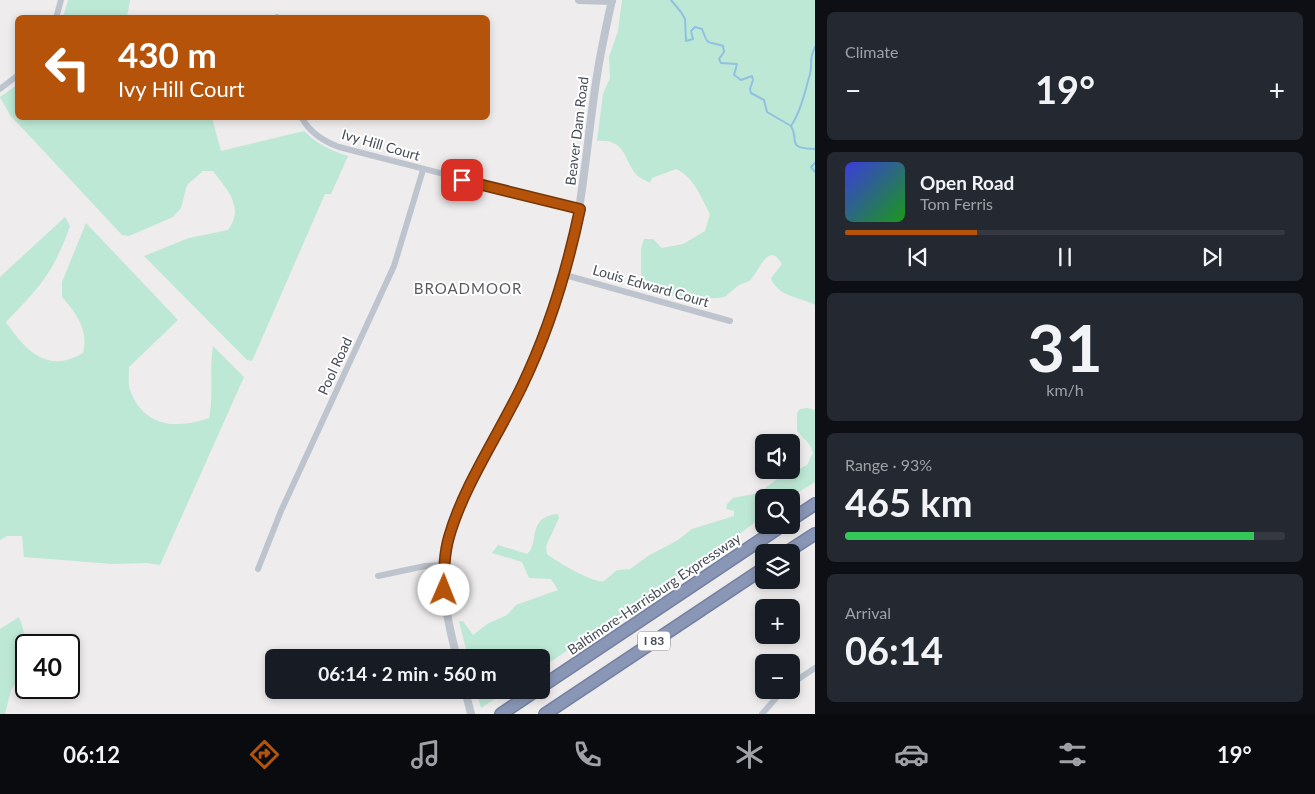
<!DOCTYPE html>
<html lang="en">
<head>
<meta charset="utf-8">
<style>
	body { margin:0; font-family:Lato,sans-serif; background:#242831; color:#f1f3f6; height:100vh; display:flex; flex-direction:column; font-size:19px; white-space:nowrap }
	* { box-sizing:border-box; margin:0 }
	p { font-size:16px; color:#9ea1a6 }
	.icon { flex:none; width:28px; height:28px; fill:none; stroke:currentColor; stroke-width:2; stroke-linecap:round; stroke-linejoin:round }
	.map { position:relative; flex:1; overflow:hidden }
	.sheet { display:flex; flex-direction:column; gap:12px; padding:12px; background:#0d0f14; width:500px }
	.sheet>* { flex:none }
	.hud { position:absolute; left:15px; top:15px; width:475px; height:105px; border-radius:8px; box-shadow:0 2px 8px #0003; background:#b45309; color:#fff; overflow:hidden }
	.buttons { position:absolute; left:755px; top:434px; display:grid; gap:10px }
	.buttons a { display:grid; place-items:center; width:45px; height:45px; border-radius:8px; background:#171b24; box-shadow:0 2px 8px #0003; font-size:25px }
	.speed { position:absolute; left:15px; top:634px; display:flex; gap:10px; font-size:25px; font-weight:700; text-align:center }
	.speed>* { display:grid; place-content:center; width:65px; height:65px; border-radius:50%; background:#171b24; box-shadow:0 2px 8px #0003; line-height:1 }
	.speed .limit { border:2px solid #111; border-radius:8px; background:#fff; color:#111 }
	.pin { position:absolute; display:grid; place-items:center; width:42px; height:42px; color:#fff; margin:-21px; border-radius:10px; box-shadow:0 2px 8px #0006 }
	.me { position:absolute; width:55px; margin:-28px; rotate:1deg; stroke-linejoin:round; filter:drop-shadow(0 0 4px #0008) }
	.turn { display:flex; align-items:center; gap:18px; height:105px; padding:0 20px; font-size:22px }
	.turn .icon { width:65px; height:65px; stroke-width:2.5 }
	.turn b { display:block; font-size:35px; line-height:42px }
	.big { font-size:38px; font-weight:700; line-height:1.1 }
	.sheet .widget { flex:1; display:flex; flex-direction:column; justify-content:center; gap:8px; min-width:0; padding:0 18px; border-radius:8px; background:#242831 }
	.sheet .dial { align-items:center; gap:0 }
	.dial b { font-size:65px; line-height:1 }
	.song { display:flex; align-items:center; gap:15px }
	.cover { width:60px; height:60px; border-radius:8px; background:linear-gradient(135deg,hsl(240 70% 55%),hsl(120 70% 35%)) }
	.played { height:5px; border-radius:2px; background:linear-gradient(90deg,#b45309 30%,#363941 30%) }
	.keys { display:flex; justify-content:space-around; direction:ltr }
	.heat { display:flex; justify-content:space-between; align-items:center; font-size:28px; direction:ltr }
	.charge { height:8px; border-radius:4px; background:linear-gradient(90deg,#34c759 93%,#363941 0) }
	.trip { position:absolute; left:265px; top:649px; width:285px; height:50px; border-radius:8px; background:#171b24; box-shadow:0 2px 8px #0003; font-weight:700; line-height:50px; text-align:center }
	.tab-bar { display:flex; height:80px; justify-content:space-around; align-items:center; background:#090b0e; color:#9ea1a6 }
	.tab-bar .icon { width:35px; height:35px }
	.tab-bar .active { color:#b45309 }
	.tab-bar b { font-size:22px; color:#f1f3f6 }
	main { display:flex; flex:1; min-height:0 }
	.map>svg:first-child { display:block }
	.green { fill:#bee8d6 }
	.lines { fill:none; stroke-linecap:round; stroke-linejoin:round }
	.stream { stroke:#90c1e0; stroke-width:2 }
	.motorway-casing { stroke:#7481a1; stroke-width:14 }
	.minor { stroke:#bec4cd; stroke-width:6 }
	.tertiary { stroke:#bec4cd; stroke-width:8 }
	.motorway { stroke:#8996b5; stroke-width:11 }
	.route-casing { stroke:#753606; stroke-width:12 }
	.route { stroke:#b45309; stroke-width:9 }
	.labels { text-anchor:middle; stroke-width:4; stroke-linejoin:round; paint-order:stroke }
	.shield { fill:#fff; stroke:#7e8289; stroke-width:1 }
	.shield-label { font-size:12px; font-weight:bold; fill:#464c57 }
	.street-label { font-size:14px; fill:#464c57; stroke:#fff }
	.neighbourhood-label { font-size:15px; letter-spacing:1px; fill:#595b60; stroke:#fff }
</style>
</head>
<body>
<main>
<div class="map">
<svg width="815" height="714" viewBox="0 0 815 714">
	<rect width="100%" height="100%" fill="#eeecec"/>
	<!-- green -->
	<g class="green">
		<path d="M68,0H130L127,17H63Z"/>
		<path d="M622,0H815V305C801,297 777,297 771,278L782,264C768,241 760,270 751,279C749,282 745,283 741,284C735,287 731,292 726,296C718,301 673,297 664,293C656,290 649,284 641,279V248L644,239H653L662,248L683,244L705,231L710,214C701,197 694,177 676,169L652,178L650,183C647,181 642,179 639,177C623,163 628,138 597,141L603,94L610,78L609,57L618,31Z"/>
		<path d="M17,85L18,118H212L221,151L304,131C317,144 331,151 348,156L331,194H325L252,361L247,360L144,256L189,238L228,230C245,207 227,190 213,171H203L187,185L181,208L173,217L129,236L122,235L10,115L0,97Z"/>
		<path d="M65,217L70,226C54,272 39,288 6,322C26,351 47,374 83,353C89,330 76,313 62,297V282L86,223L178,320L129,367C129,374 128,384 130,390C144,428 177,429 209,418C214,394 209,370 213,346L244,377L160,565L147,563L113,564L24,557L22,536H7L0,540V277Z"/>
		<path d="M808,408L815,410V482L791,497L764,498V516L692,568L541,668V658L468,657L459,621H463L473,635L487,624L507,615L516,605L558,590L551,579L529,578L522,562L492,553L498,545L527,554C540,545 526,516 558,514L559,518L546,546L547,554C556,561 593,584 604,581L617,570L630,569L648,556L678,540L692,529L734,516V511L726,509L727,504L733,498L759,493L786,472L795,471L807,465L813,453L810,445L797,431V413L800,409Z"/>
		<path d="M19,617L23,628L26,656L23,670L11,690L5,714H0V629Z"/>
		<path d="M476,690H508L481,708Z"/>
	</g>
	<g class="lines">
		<!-- stream -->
		<g class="stream">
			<path d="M671,0L681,12L685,19L686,41L693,39L691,31L695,27L702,29C709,48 707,40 723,46L724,52L719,59L721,63L737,64L734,75L741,80L752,76L753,80L750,89L751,93L764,100L767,112L791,126C800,141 785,148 815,149"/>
			<path d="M791,126C801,111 805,91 810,74C813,63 808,61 815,47"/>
			<path d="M815,163L811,167L815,172"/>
		</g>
		<defs>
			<g id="motorway">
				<path d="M791,520L815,504"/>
				<path d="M787,552L815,534"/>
				<path d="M541,687L783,525"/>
				<path d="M501,714L537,690"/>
				<path d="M545,714L764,568"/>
			</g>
		</defs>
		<!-- motorway casing -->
		<use href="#motorway" class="motorway-casing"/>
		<!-- minor -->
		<g class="minor">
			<path d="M56,18L61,0"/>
			<path d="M277,18V17"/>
			<path d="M0,89L18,75"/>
			<path d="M302,118C310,133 323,141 339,147L580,209"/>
			<path d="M565,275L730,321"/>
			<path d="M258,569L281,511L394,266L423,170"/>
			<path d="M378,576L425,566L444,565"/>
			<path d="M791,684L815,668"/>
			<path d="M762,714L783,690"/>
		</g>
		<!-- tertiary -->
		<g class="tertiary">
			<path d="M579,0L612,1"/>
			<path d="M457,658C448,623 440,589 446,553C452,512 477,475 495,439C522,386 548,333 564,276C583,212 586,147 596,82C600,54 606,27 612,0"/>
			<path d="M465,690L471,714"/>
		</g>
		<!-- motorway -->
		<use href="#motorway" class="motorway"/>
	</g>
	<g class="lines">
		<defs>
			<path id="route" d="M444,590C444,572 444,554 449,537C463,487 499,434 522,386C549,330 567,271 580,209L462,180"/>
		</defs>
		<!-- route casing -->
		<use href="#route" class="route-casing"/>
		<!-- route -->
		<use href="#route" class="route"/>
	</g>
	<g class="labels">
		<!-- shield labels -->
		<rect class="shield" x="638" y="631.5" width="32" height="19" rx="4"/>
		<g class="shield-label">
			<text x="654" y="645">I 83</text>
		</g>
		<!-- street labels -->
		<g class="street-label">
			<text transform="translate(577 131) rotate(-83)" y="5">Beaver Dam Road</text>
			<text transform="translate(381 145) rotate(16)" y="5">Ivy Hill Court</text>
			<text transform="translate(651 286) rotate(16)" y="5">Louis Edward Court</text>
			<text transform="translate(335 366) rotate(-65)" y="5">Pool Road</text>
			<text transform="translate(654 594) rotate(-34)" y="5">Baltimore-Harrisburg Expressway</text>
		</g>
		<!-- neighbourhood labels -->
		<g class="neighbourhood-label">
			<text x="468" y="294">BROADMOOR</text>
		</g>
	</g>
</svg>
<div class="buttons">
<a><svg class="icon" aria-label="sound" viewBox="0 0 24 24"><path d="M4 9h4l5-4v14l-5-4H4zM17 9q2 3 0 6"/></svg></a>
<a><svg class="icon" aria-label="search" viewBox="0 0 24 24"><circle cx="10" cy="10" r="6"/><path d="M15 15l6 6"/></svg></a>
<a><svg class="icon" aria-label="layers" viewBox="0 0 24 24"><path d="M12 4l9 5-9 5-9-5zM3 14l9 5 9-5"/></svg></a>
<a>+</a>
<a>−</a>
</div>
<div class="speed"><div class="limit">40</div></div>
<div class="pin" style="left:462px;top:180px;background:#d93025"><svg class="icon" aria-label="arrive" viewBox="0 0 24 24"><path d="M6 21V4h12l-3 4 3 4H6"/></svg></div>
<svg class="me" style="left:444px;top:590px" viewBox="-20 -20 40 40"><circle r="19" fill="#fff"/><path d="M0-13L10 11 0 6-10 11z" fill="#b45309"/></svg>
<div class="trip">06:14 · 2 min · 560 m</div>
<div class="hud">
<div class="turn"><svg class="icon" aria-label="left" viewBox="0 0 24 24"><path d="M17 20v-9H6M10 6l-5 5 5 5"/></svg><div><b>430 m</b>Ivy Hill Court</div></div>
</div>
</div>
<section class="sheet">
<div class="widget"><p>Climate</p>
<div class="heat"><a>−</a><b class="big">19°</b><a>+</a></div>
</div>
<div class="widget">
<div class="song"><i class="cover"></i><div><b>Open Road</b><p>Tom Ferris</p></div></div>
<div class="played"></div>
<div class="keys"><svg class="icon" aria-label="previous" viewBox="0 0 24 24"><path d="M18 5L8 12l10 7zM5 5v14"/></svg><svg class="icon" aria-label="pause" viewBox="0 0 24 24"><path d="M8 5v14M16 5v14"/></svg><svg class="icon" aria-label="next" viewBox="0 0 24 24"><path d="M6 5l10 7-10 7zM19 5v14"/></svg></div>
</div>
<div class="widget dial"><b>31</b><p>km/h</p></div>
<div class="widget"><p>Range · 93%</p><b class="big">465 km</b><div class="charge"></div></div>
<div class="widget"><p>Arrival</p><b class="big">06:14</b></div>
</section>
</main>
<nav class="tab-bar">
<b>06:12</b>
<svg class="icon active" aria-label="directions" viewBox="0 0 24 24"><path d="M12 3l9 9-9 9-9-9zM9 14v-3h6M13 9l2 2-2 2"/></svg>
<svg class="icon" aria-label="music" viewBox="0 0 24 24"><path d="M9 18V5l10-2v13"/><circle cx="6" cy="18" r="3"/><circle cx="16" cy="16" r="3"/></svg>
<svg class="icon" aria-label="phone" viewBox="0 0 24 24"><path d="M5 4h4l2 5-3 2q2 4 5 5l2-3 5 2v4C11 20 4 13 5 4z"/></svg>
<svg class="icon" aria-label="climate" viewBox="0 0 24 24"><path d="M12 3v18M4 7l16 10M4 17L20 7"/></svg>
<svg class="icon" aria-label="car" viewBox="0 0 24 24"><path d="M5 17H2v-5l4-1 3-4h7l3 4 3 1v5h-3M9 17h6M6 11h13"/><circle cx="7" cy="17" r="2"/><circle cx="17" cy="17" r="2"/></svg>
<svg class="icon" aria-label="filters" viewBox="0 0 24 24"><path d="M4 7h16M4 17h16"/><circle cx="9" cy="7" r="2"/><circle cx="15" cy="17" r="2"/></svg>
<b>19°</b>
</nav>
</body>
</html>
